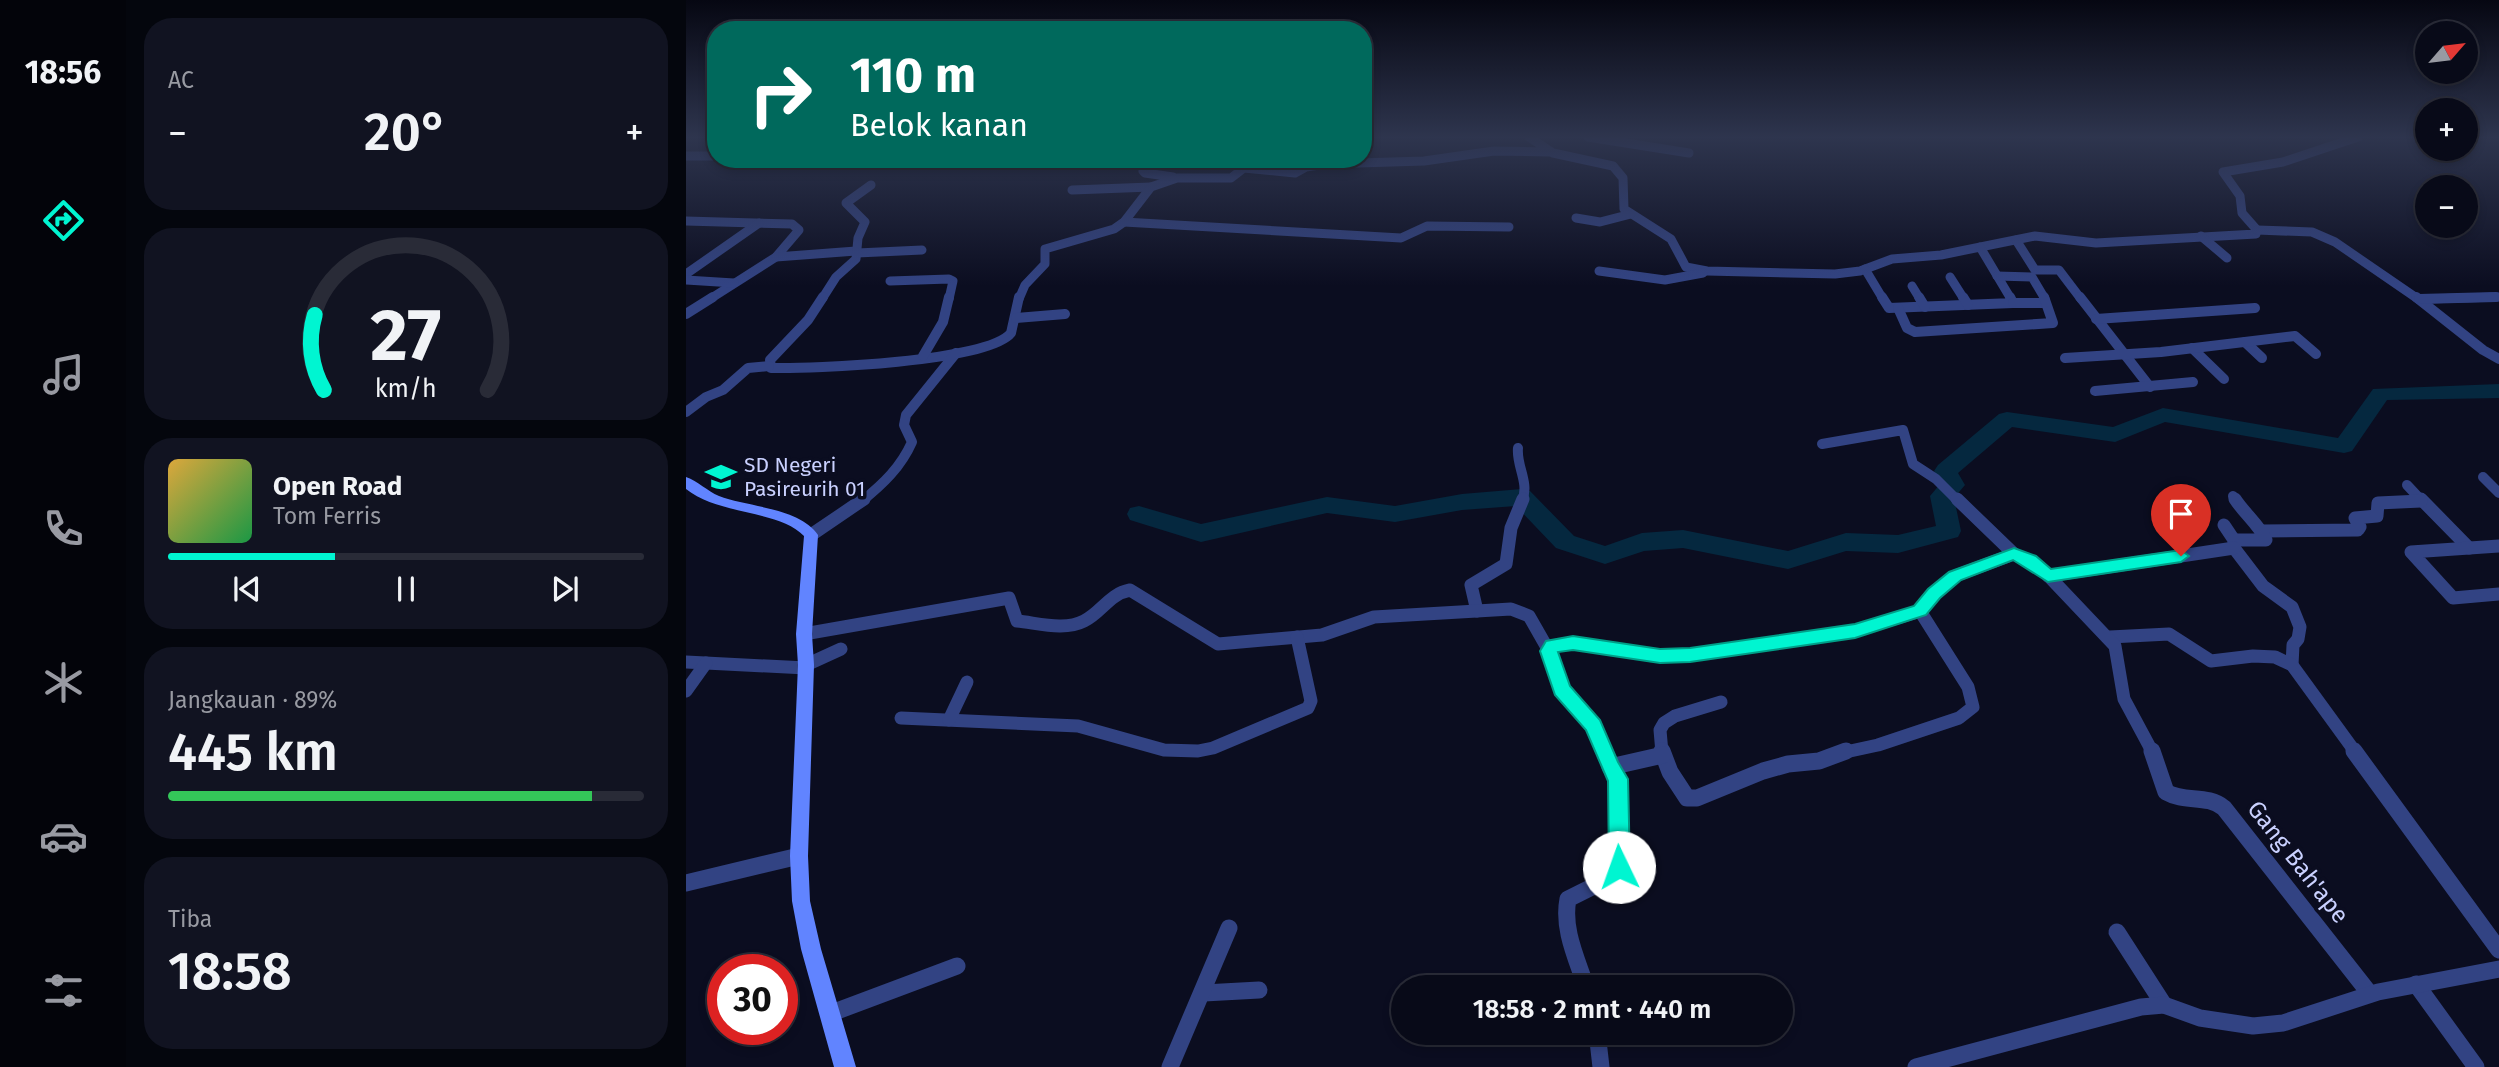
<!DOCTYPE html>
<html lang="id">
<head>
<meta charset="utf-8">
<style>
	body { margin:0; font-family:"Fira Sans",sans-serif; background:#111321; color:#f1f3f6; height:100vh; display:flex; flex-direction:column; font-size:26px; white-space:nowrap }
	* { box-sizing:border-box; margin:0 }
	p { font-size:23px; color:#989aa2 }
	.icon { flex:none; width:38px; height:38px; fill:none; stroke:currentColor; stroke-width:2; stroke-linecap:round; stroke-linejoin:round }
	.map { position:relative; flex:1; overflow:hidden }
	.side { display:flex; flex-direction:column; gap:18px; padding:18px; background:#04060d; width:560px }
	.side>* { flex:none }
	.guide { position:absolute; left:21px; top:21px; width:665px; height:147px; border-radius:28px; box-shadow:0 4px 10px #0003,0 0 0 2px #292b37; background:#00695c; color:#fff; overflow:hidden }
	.needle { width:46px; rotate:62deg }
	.fabs { position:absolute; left:1729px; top:21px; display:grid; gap:14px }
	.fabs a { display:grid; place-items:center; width:63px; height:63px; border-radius:50%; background:#080a18; box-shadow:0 4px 10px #0003,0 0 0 2px #292b37; font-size:35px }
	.speed { position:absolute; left:21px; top:954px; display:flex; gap:14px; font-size:35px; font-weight:700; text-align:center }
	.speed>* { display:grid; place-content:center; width:91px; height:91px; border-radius:50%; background:#080a18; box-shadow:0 4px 10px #0003,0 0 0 2px #292b37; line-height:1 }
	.speed .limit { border:10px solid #d22; background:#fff; color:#111 }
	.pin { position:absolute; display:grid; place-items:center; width:60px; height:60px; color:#fff; margin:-72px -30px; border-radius:50% 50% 50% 0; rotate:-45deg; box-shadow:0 0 7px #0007 }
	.pin .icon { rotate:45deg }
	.me { position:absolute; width:77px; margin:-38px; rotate:357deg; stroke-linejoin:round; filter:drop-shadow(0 0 5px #0008) }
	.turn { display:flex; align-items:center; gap:24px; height:147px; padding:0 28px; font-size:32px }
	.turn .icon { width:91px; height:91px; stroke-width:2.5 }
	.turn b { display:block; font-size:49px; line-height:60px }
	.big { font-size:52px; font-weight:600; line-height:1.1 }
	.side .card { flex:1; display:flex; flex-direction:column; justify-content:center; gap:10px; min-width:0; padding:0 24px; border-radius:28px; background:#111321 }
	.side .dial { align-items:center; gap:0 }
	.dial svg { height:182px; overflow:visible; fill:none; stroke:#292b37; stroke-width:7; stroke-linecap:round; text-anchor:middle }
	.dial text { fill:#f1f3f6; stroke:none }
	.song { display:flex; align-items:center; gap:21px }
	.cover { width:84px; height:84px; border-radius:10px; background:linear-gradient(135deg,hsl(40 70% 55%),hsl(140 70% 35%)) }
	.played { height:7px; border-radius:4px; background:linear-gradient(90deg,#00f5d1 35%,#292b37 35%) }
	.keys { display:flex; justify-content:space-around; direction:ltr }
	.heat { display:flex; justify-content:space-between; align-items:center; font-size:38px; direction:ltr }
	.charge { height:10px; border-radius:5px; background:linear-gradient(90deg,#34c759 89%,#292b37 0) }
	.trip { position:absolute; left:705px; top:975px; width:402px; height:70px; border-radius:35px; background:#080a18; box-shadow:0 4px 10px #0003,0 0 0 2px #292b37; font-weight:600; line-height:70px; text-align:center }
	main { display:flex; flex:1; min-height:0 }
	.tab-bar { display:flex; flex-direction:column; width:126px; justify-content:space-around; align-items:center; background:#03040a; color:#989aa2 }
	.tab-bar .icon { width:49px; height:49px }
	.tab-bar .selected { color:#00f5d1 }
	.tab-bar b { font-size:32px; color:#f1f3f6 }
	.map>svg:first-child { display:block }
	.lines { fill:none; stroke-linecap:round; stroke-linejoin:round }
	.river { fill:#05283f; fill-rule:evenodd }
	.street-far3 { stroke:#324383; stroke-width:9 }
	.street-far2 { stroke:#324383; stroke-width:10 }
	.street-far1 { stroke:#324383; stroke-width:13 }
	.street { stroke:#324383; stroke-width:17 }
	.secondary { fill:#6184ff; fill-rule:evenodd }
	.route { fill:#00f5d1; stroke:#009f88; stroke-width:2 }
	.labels { text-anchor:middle; stroke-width:7; stroke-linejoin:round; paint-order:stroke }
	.poi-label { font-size:21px; fill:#cad1ff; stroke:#0b0d20; text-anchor:start }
	.near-street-label { font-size:24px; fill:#cad1ff; stroke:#0b0d20 }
</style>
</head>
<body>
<main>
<nav class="tab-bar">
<b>18:56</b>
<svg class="icon selected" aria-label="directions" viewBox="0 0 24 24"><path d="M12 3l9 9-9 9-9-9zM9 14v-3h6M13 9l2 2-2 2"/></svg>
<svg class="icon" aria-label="music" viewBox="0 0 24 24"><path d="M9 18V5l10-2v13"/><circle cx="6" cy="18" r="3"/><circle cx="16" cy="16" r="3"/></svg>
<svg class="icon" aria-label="phone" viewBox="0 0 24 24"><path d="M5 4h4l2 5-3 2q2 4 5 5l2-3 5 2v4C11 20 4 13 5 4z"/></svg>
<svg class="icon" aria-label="climate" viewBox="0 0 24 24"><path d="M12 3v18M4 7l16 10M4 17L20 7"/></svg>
<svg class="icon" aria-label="car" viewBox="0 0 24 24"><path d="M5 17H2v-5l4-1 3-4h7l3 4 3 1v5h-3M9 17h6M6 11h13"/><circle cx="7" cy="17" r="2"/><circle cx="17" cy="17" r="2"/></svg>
<svg class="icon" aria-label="filters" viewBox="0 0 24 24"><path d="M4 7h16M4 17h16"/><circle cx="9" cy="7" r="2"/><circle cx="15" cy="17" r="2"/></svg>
</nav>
<section class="side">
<div class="card"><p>AC</p>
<div class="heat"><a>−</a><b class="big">20°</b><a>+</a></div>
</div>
<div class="card dial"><svg viewBox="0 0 100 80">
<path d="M14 69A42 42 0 1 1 86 69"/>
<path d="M14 69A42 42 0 0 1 10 36" stroke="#00f5d1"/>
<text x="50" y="56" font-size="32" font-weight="700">27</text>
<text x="50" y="72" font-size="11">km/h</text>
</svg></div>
<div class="card">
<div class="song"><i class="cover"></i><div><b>Open Road</b><p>Tom Ferris</p></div></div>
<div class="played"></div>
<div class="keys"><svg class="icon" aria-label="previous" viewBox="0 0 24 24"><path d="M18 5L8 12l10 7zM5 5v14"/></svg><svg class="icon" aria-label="pause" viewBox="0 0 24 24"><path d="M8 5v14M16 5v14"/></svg><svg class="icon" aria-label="next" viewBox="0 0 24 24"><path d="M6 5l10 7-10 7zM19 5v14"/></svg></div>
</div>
<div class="card"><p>Jangkauan · 89%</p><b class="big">445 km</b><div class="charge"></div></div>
<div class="card"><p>Tiba</p><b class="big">18:58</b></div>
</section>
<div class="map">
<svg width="1813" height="1067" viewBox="0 0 1813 1067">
	<rect width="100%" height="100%" fill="#0b0d20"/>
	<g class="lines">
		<!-- river -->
		<path class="river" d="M1813,384V398L1701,400L1666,451L1658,453L1479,422L1429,442L1326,427L1272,473L1279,485L1268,498L1275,531L1272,537L1212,553L1160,551L1102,569L997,548L958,551L919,564L870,548L830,506L776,510L709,522L641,513L515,542L444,520L441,514L444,508L453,506L515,524L641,497L709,506L776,494L836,489L844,491L888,536L919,546L956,533L997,530L1102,551L1160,533L1212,535L1250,526L1244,496L1255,483L1248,471L1252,465L1313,414L1321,412L1427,427L1477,408L1652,438L1687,389Z"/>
		<!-- street-far3 -->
		<g class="street-far3">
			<path d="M843,137L867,153L927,166L937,178L938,209L985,239L1000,267L1021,271L1149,274L1174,271L1206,259L1255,255L1349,236L1410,243L1570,234L1571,230L1556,213L1554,196L1537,172L1597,162L1672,137"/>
			<path d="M902,137L1003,153"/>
			<path d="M0,156H30"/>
			<path d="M465,159L457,171L459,173L487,177"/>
			<path d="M386,190L465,187"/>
			<path d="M890,218L914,222L945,214"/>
			<path d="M0,221L106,224L113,230L90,257L24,299"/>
			<path d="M438,222L715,238L741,226L823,227"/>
			<path d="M1571,230L1626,232L1649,242L1732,299"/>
			<path d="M1515,236L1541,258"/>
			<path d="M1330,240L1349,270H1373L1395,299"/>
			<path d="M1294,247L1325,299"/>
			<path d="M171,253L236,250"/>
			<path d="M90,257L170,251"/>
			<path d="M1179,269L1197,299"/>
			<path d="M913,271L979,280L1017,273"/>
			<path d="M0,274L73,223"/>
			<path d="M1311,276L1346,277L1359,299"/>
			<path d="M1264,277L1278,299"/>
			<path d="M0,280L48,283"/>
			<path d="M204,281L263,279L267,281L263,299"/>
			<path d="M1226,286L1234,299"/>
			<path d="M136,299L150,277L170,259L172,238L179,222L160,203L185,185"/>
			<path d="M333,299L339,285L359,264V249L428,229L438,222L465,187L491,178H545L558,168L609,173L620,167L640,164L738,161L808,151L864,152"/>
			<path d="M1740,299L1813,297"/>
		</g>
		<!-- street-far2 -->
		<g class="street-far2">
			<path d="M137,297L122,320L84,360L85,368C126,369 302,362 325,333L333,297"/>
			<path d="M1196,297L1203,308L1327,303L1324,297"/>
			<path d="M1233,297L1239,307"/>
			<path d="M1277,297L1282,305"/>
			<path d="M1394,297L1464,387"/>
			<path d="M1730,297L1797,350L1813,359"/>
			<path d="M1733,299L1810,297"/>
			<path d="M1327,303H1359"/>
			<path d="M1212,308L1221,328L1229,332L1367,323L1358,297"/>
			<path d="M0,314L27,297"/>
			<path d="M330,318L379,314"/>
			<path d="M1410,319L1569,308"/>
			<path d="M1559,342L1576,358"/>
			<path d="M1506,348L1538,379"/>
			<path d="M237,356L257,322L263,297"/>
			<path d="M1379,358L1475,352L1609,336L1630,354"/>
			<path d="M1409,391L1507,382"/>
			<path d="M0,412L20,397L37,390L62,368L83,366"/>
			<path d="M1136,444L1217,430L1227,464L1250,479L1272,501"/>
			<path d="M832,448C830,466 844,483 836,501"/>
			<path d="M1797,477L1813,493"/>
			<path d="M1721,485L1736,501"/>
			<path d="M1547,496L1550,501"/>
			<path d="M176,501C197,484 215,467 226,442L218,425L220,415L270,353"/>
		</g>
		<!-- street-far1 -->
		<g class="street-far1">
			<path d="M1271,499L1328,554"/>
			<path d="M1735,499L1783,548"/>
			<path d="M1538,525L1548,540V548L1577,586L1606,607L1614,627L1612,639L1607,645L1606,665"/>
			<path d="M1576,531L1672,530L1674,527L1669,518L1691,516L1692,503L1735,501"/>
			<path d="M125,535L178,499"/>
			<path d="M1548,540H1580C1574,526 1558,513 1549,499"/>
			<path d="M1813,546L1725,552L1767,598L1813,594"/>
			<path d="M1362,576L1548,548"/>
			<path d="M791,611L785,585L820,564L825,528L837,499"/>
			<path d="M118,634L323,598L331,621C352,623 379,631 398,621C416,612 423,594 444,590L532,644L636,635L688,617L825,609L843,616L863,651"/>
			<path d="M1424,637L1483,634L1525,661L1567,656L1589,657L1606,665L1670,753"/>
			<path d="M0,662L120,668"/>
			<path d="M120,665L155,649"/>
			<path d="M0,691L20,663"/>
			<path d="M215,718L392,726L478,750L512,751L527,748L622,708L625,701L611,637"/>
			<path d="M263,720L281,682"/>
			<path d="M919,753L908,725L876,690L863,651L866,646L887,643L974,656L1004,655L1169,631L1234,611L1248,593L1269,576L1328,554L1355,568L1429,646L1438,699L1467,753"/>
			<path d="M976,753L974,730L978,723L989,716L1035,702"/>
			<path d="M1155,753L1192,745L1273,718L1287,707L1282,687L1234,611"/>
		</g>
		<!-- street -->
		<g class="street">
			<path d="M976,751L984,772L1001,798H1011L1077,771L1102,764L1133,761L1160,751"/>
			<path d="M1466,751L1480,792C1499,803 1521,794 1538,808L1684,994"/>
			<path d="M1668,751L1813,950"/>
			<path d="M924,767L977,755"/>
			<path d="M0,883L113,856"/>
			<path d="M1431,932L1478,1005"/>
			<path d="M1730,984L1790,1067"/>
			<path d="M900,987C891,959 876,929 882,899L922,879L933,867L932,779L918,751"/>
			<path d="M518,993L573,990"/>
			<path d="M143,1014L271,966"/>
			<path d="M911,1032L915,1067"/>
			<path d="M484,1067L543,928"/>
			<path d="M1230,1067L1455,1007L1478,1005L1514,1018L1567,1026L1597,1023L1692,992L1813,969"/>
		</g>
		<!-- secondary -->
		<path class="secondary" d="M0,477C12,481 21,491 33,496C62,507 114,508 132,535L126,634L128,665L122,856L124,901L135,949L170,1067H148L115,949L106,901L104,856L112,665L110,634L118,536C93,510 32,515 0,489Z"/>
	</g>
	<!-- sky -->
	<linearGradient id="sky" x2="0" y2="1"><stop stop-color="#060712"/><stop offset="0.48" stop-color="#2e354e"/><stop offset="1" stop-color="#2e354e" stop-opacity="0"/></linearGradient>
	<rect width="1813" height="286" fill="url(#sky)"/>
	<!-- route -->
	<path class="route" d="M1328,548L1350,556L1365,569L1495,550L1503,556L1495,562L1362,582L1327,560L1275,580L1254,598L1240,615L1169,638L1004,662L974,663L887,650L872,652L884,686L914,720L932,762L942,779L944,867L941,874L933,877L926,874L923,867L922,781L900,730L869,695L854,651L860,641L887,636L974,649L1004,648L1169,624L1228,606L1242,589L1263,572Z"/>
	<!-- icons -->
	<defs>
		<symbol id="school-bare" viewBox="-9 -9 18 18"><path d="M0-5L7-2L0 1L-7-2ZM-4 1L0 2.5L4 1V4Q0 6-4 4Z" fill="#00f5d1" stroke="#0b0d20" stroke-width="2.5" paint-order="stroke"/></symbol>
	</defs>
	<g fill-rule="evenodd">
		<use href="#school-bare" x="13" y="455" width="44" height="44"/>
	</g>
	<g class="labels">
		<!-- poi labels -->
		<g class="poi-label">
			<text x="58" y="472">SD Negeri<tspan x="58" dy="24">Pasireurih 01</tspan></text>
		</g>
		<!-- near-street labels -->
		<g class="near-street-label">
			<text transform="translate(1612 862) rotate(52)" y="8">Gang Bah'ape</text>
		</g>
	</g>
</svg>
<div class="fabs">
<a><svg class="needle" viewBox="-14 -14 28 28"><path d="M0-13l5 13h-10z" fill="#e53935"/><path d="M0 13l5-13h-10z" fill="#989aa2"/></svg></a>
<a>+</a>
<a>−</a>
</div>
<div class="speed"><div class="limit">30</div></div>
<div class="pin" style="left:1495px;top:556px;background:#d93025"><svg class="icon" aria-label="arrive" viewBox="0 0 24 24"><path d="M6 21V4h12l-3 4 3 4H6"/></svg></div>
<svg class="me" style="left:933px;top:867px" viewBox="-20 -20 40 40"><circle r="19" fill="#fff"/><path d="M0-13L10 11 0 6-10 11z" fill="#00f5d1"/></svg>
<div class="trip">18:58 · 2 mnt · 440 m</div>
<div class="guide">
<div class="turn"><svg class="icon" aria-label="right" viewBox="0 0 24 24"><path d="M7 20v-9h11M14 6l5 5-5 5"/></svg><div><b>110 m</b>Belok kanan</div></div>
</div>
</div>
</main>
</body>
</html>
